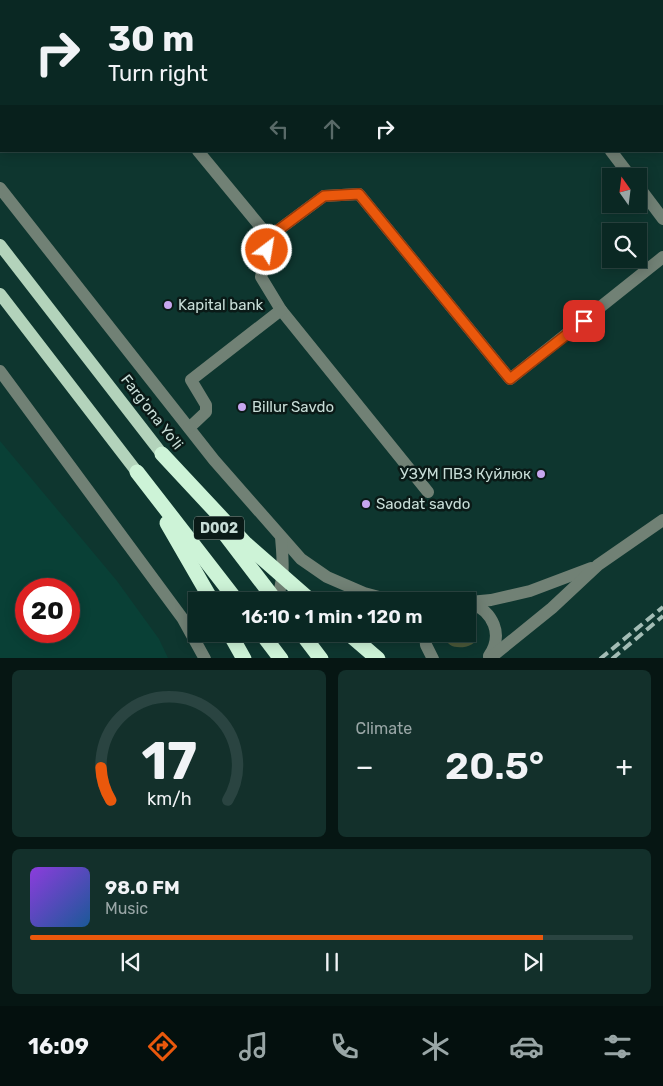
<!DOCTYPE html>
<html lang="en">
<head>
<meta charset="utf-8">
<style>
	body { margin:0; font-family:Rubik,sans-serif; background:#13302b; color:#f1f3f6; height:100vh; display:flex; flex-direction:column; font-size:19px; white-space:nowrap }
	* { box-sizing:border-box; margin:0 }
	p { font-size:16px; color:#99a6a6 }
	.icon { flex:none; width:28px; height:28px; fill:none; stroke:currentColor; stroke-width:2; stroke-linecap:round; stroke-linejoin:round }
	.map { position:relative; height:658px; overflow:hidden }
	.sheet { display:flex; flex-direction:column; gap:12px; padding:12px; background:#061613; flex:1 }
	.sheet>* { flex:none }
	.guide { position:absolute; left:0px; top:0px; width:664px; height:152px; box-shadow:0 2px 12px #0003,0 0 0 1px #2a4441; background:#0a2823; color:#f1f3f6; overflow:hidden }
	.needle { width:32px; rotate:346deg }
	.controls { position:absolute; left:602px; top:168px; display:grid; gap:10px }
	.controls a { display:grid; place-items:center; width:45px; height:45px; border-radius:0px; background:#0a2823; box-shadow:0 2px 12px #0003,0 0 0 1px #2a4441; font-size:25px }
	.speed { position:absolute; left:15px; top:578px; display:flex; gap:10px; font-size:25px; font-weight:700; text-align:center }
	.speed>* { display:grid; place-content:center; width:65px; height:65px; border-radius:50%; background:#0a2823; box-shadow:0 2px 12px #0003,0 0 0 1px #2a4441; line-height:1 }
	.speed .limit { border:8px solid #d22; background:#fff; color:#111 }
	.pin { position:absolute; display:grid; place-items:center; width:42px; height:42px; color:#fff; margin:-21px; border-radius:10px; box-shadow:0 2px 8px #0006 }
	.me { position:absolute; width:55px; margin:-28px; rotate:31deg; stroke-linejoin:round; filter:drop-shadow(0 0 4px #0008) }
	.turn { display:flex; align-items:center; gap:18px; height:105px; padding:0 25px; font-size:22px }
	.turn .icon { width:65px; height:65px; stroke-width:2.5 }
	.turn b { display:block; font-size:35px; line-height:42px }
	.lanes { display:flex; align-items:center; height:48px; padding:0 25px; background:#0003; justify-content:center; gap:25px; direction:ltr }
	.lanes .off { opacity:.35 }
	.big { font-size:38px; font-weight:600; line-height:1.1 }
	.sheet .tile { flex:1; display:flex; flex-direction:column; justify-content:center; gap:8px; min-width:0; padding:0 18px; border-radius:8px; background:#13302b }
	.sheet .dial { align-items:center; gap:0 }
	.dial svg { height:130px; overflow:visible; fill:none; stroke:#2a4441; stroke-width:7; stroke-linecap:round; text-anchor:middle }
	.dial text { fill:#f1f3f6; stroke:none }
	.song { display:flex; align-items:center; gap:15px }
	.cover { width:60px; height:60px; border-radius:8px; background:linear-gradient(135deg,hsl(270 70% 55%),hsl(210 70% 35%)) }
	.played { height:5px; border-radius:2px; background:linear-gradient(90deg,#ea580c 85%,#2a4441 85%) }
	.keys { display:flex; justify-content:space-around; direction:ltr }
	.heat { display:flex; justify-content:space-between; align-items:center; font-size:28px; direction:ltr }
	.sheet .tiles { flex:1; display:grid; gap:12px; grid-template-columns:1fr 1fr }
	.tile:last-child { grid-column:span 2 }
	.trip { position:absolute; left:188px; top:592px; width:288px; height:50px; border-radius:0px; background:#0a2823; box-shadow:0 2px 12px #0003,0 0 0 1px #2a4441; font-weight:600; line-height:50px; text-align:center }
	.tabs { display:flex; height:80px; justify-content:space-around; align-items:center; background:#04100e; color:#99a6a6 }
	.tabs .icon { width:35px; height:35px }
	.tabs .on { color:#ea580c }
	.tabs b { font-size:22px; color:#f1f3f6 }
	.map>svg:first-child { display:block }
	.built { fill:#094036; fill-rule:evenodd }
	.green { fill:#4a5839 }
	.lines { fill:none; stroke-linecap:round; stroke-linejoin:round }
	.minor { stroke:#718175; stroke-width:12 }
	.major { stroke:#b3d3bb; stroke-width:12 }
	.highway { stroke:#cdf3d7; stroke-width:15 }
	.rail { stroke:#a3bcb5; stroke-width:4; stroke-dasharray:10 5; stroke-linecap:butt }
	.route-casing { stroke:#983908; stroke-width:12 }
	.route { stroke:#ea580c; stroke-width:9 }
	.poi-dot { fill:#c7a6ef; stroke:#0a1a17; stroke-width:2 }
	.labels { text-anchor:middle; stroke-width:5; stroke-linejoin:round; paint-order:stroke }
	.shield { fill:#0a1a17; stroke:#8fa29d; stroke-width:1 }
	.shield-label { font-size:14px; font-weight:bold; fill:#c8ddd7 }
	.poi-label { font-size:15px; fill:#c8ddd7; stroke:#0a1a17; text-anchor:start }
	.street-label { font-size:15px; fill:#c8ddd7; stroke:#0a1a17 }
</style>
</head>
<body>
<div class="map">
<svg width="663" height="659" viewBox="0 0 663 659">
	<rect width="100%" height="100%" fill="#0e362f"/>
	<!-- built -->
	<path class="built" d="M0,441L117,581L159,639L168,658H0ZM26,589H69V631H26Z"/>
	<!-- green -->
	<path class="green" d="M466,624C501,645 441,659 446,634H466Z"/>
	<g class="lines">
		<!-- minor -->
		<g class="minor">
			<path d="M80,0L81,1"/>
			<path d="M501,1L503,0"/>
			<path d="M198,151L269,237L324,196L359,194L510,379L663,257"/>
			<path d="M611,151L630,176"/>
			<path d="M639,187L663,219"/>
			<path d="M0,188L214,460L301,559L327,577L364,593L394,601"/>
			<path d="M269,237L261,277L281,310L428,492"/>
			<path d="M0,371L183,619L205,659"/>
			<path d="M189,428L206,412V405L191,380L281,310"/>
			<path d="M276,601C285,580 283,560 281,537"/>
			<path d="M457,601H460"/>
			<path d="M470,602L491,600L530,591L591,568"/>
			<path d="M470,602C493,612 504,634 489,656"/>
			<path d="M425,634L426,645L433,659"/>
			<path d="M489,659L552,608L598,565L663,520"/>
		</g>
		<!-- major -->
		<g class="major">
			<path d="M0,245L162,454"/>
			<path d="M0,294L137,472"/>
		</g>
		<!-- highway -->
		<g class="highway">
			<path d="M162,454L246,544L311,601"/>
			<path d="M137,472L237,601"/>
			<path d="M167,523L212,601"/>
			<path d="M224,533L276,601"/>
			<path d="M230,634L244,659"/>
			<path d="M262,634L281,659"/>
			<path d="M302,634L321,659"/>
			<path d="M349,634L378,659"/>
		</g>
		<!-- rail -->
		<g class="rail">
			<path d="M600,659L663,607"/>
			<path d="M612,659L663,616"/>
		</g>
	</g>
	<g class="lines">
		<defs>
			<path id="route" d="M267,250L269,237L324,196L359,194L510,379L584,321"/>
		</defs>
		<!-- route casing -->
		<use href="#route" class="route-casing"/>
		<!-- route -->
		<use href="#route" class="route"/>
	</g>
	<!-- markers -->
	<g class="poi-dot">
		<circle cx="168" cy="305" r="5"/>
		<circle cx="242" cy="407" r="5"/>
		<circle cx="541" cy="474" r="5"/>
		<circle cx="366" cy="504" r="5"/>
	</g>
	<g class="labels">
		<!-- shield labels -->
		<rect class="shield" x="194" y="516.5" width="50" height="23" rx="4"/>
		<g class="shield-label">
			<text x="219" y="533">D002</text>
		</g>
		<!-- poi labels -->
		<g class="poi-label">
			<text x="178" y="310">Kapital bank</text>
			<text x="252" y="412">Billur Savdo</text>
			<text x="531" y="479" text-anchor="end">УЗУМ ПВЗ Куйлюк</text>
			<text x="376" y="509">Saodat savdo</text>
		</g>
		<!-- street labels -->
		<g class="street-label">
			<text transform="translate(152 412) rotate(52)" y="5">Farg'ona Yo'li</text>
		</g>
	</g>
</svg>
<div class="controls">
<a><svg class="needle" viewBox="-14 -14 28 28"><path d="M0-13l5 13h-10z" fill="#e53935"/><path d="M0 13l5-13h-10z" fill="#99a6a6"/></svg></a>
<a><svg class="icon" aria-label="search" viewBox="0 0 24 24"><circle cx="10" cy="10" r="6"/><path d="M15 15l6 6"/></svg></a>
</div>
<div class="speed"><div class="limit">20</div></div>
<div class="pin" style="left:584px;top:321px;background:#d93025"><svg class="icon" aria-label="arrive" viewBox="0 0 24 24"><path d="M6 21V4h12l-3 4 3 4H6"/></svg></div>
<svg class="me" style="left:267px;top:250px" viewBox="-20 -20 40 40"><circle r="17" fill="#ea580c" stroke="#fff" stroke-width="3"/><path d="M0-11L8 9 0 5-8 9z" fill="#fff"/></svg>
<div class="trip">16:10 · 1 min · 120 m</div>
<div class="guide">
<div class="turn"><svg class="icon" aria-label="right" viewBox="0 0 24 24"><path d="M7 20v-9h11M14 6l5 5-5 5"/></svg><div><b>30 m</b>Turn right</div></div>
<div class="lanes"><svg class="icon off" aria-label="left" viewBox="0 0 24 24"><path d="M17 20v-9H6M10 6l-5 5 5 5"/></svg><svg class="icon off" aria-label="ahead" viewBox="0 0 24 24"><path d="M12 20V5M6 11l6-6 6 6"/></svg><svg class="icon" aria-label="right" viewBox="0 0 24 24"><path d="M7 20v-9h11M14 6l5 5-5 5"/></svg></div>
</div>
</div>
<section class="sheet">
<div class="tiles">
<div class="tile dial"><svg viewBox="0 0 100 80">
<path d="M14 69A42 42 0 1 1 86 69"/>
<path d="M14 69A42 42 0 0 1 8 49" stroke="#ea580c"/>
<text x="50" y="56" font-size="32" font-weight="700">17</text>
<text x="50" y="72" font-size="11">km/h</text>
</svg></div>
<div class="tile"><p>Climate</p>
<div class="heat"><a>−</a><b class="big">20.5°</b><a>+</a></div>
</div>
<div class="tile">
<div class="song"><i class="cover"></i><div><b>98.0 FM</b><p>Music</p></div></div>
<div class="played"></div>
<div class="keys"><svg class="icon" aria-label="previous" viewBox="0 0 24 24"><path d="M18 5L8 12l10 7zM5 5v14"/></svg><svg class="icon" aria-label="pause" viewBox="0 0 24 24"><path d="M8 5v14M16 5v14"/></svg><svg class="icon" aria-label="next" viewBox="0 0 24 24"><path d="M6 5l10 7-10 7zM19 5v14"/></svg></div>
</div>
</div>
</section>
<nav class="tabs">
<b>16:09</b>
<svg class="icon on" aria-label="directions" viewBox="0 0 24 24"><path d="M12 3l9 9-9 9-9-9zM9 14v-3h6M13 9l2 2-2 2"/></svg>
<svg class="icon" aria-label="music" viewBox="0 0 24 24"><path d="M9 18V5l10-2v13"/><circle cx="6" cy="18" r="3"/><circle cx="16" cy="16" r="3"/></svg>
<svg class="icon" aria-label="phone" viewBox="0 0 24 24"><path d="M5 4h4l2 5-3 2q2 4 5 5l2-3 5 2v4C11 20 4 13 5 4z"/></svg>
<svg class="icon" aria-label="climate" viewBox="0 0 24 24"><path d="M12 3v18M4 7l16 10M4 17L20 7"/></svg>
<svg class="icon" aria-label="car" viewBox="0 0 24 24"><path d="M5 17H2v-5l4-1 3-4h7l3 4 3 1v5h-3M9 17h6M6 11h13"/><circle cx="7" cy="17" r="2"/><circle cx="17" cy="17" r="2"/></svg>
<svg class="icon" aria-label="filters" viewBox="0 0 24 24"><path d="M4 7h16M4 17h16"/><circle cx="9" cy="7" r="2"/><circle cx="15" cy="17" r="2"/></svg>
</nav>
</body>
</html>
